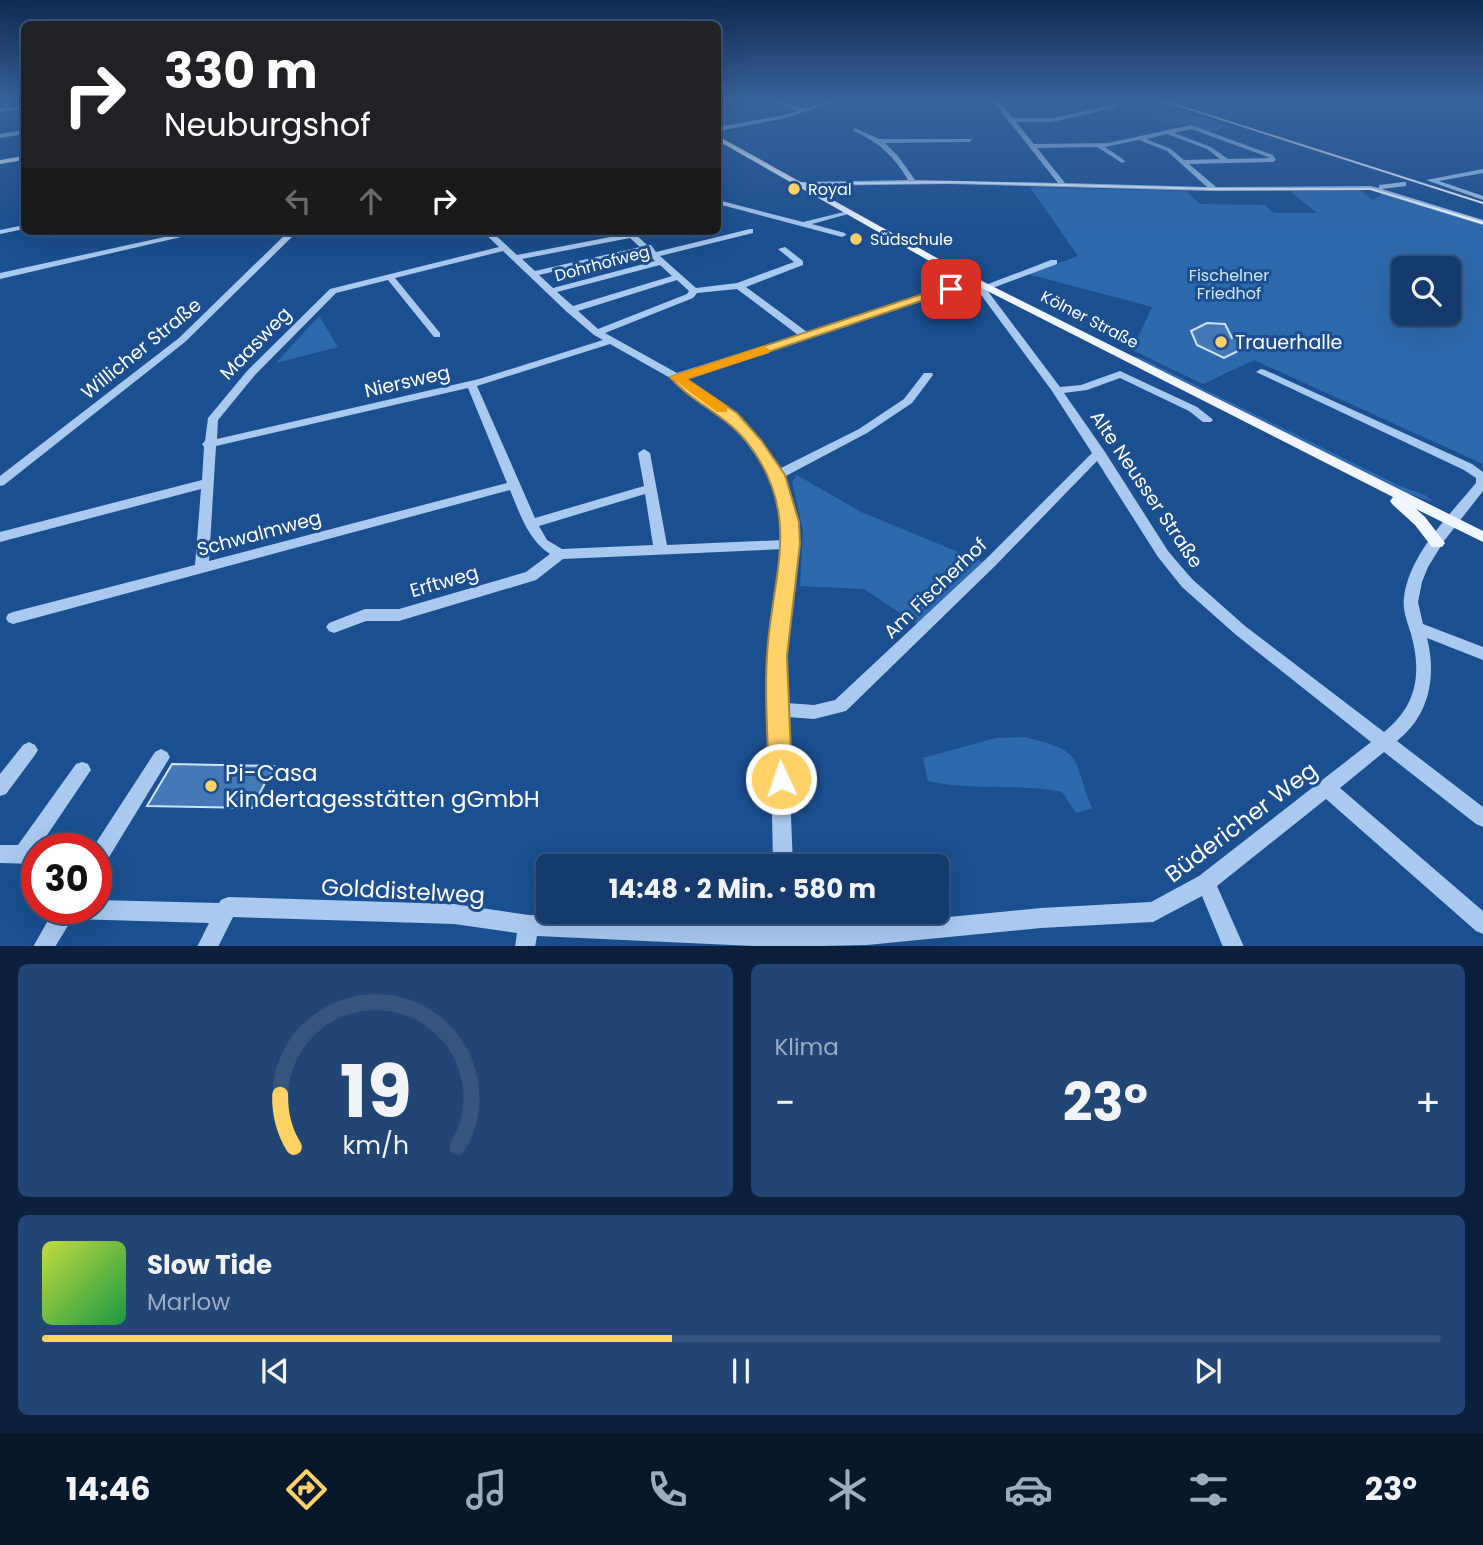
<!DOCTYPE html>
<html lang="de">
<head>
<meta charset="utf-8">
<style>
	body { margin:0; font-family:Poppins,sans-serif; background:#214673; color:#f1f3f6; height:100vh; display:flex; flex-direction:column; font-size:26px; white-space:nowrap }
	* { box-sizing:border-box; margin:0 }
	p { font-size:23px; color:#9dadc1 }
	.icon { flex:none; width:38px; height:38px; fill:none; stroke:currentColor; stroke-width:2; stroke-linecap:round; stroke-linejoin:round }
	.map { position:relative; height:946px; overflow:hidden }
	.sheet { display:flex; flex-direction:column; gap:18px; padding:18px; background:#0b203b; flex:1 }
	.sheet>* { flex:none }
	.top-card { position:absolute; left:21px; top:21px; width:700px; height:214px; border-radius:10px; box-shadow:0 7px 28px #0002,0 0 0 2px #33557e; background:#202124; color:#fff; overflow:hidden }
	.tools { position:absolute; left:1391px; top:256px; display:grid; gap:14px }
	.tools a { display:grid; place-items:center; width:70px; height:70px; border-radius:10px; background:#143b6b; box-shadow:0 7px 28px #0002,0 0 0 2px #33557e; font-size:35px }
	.speed { position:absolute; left:21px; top:833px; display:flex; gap:14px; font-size:35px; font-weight:700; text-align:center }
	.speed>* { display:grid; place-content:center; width:91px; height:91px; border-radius:50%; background:#143b6b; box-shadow:0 7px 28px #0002,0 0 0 2px #33557e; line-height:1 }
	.speed .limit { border:10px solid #d22; background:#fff; color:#111 }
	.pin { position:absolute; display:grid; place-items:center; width:60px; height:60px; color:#fff; margin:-30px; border-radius:14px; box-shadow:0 4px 10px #0006 }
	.me { position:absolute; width:77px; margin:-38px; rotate:357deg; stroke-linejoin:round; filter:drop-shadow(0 0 5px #0008) }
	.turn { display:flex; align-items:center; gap:24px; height:147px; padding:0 28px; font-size:32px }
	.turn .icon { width:91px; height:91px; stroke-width:2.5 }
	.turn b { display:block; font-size:49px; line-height:60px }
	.lanes { display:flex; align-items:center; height:66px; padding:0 28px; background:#0003; justify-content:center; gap:35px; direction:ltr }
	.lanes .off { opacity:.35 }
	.big { font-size:52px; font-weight:700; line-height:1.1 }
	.sheet .tile { flex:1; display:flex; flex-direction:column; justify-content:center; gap:10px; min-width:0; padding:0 24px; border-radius:10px; background:#214673 }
	.sheet .dial { align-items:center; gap:0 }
	.dial svg { height:182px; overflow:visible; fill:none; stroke:#33557e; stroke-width:7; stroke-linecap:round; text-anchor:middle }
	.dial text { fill:#f1f3f6; stroke:none }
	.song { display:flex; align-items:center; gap:21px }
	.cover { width:84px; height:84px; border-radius:10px; background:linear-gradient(135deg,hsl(70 70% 55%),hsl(140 70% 35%)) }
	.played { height:7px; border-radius:4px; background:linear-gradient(90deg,#ffd166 45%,#33557e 45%) }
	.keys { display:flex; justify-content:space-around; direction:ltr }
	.heat { display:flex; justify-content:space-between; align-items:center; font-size:38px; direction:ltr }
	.sheet .tiles { flex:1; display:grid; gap:18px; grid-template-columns:1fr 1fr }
	.tile:last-child { grid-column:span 2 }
	.trip { position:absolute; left:536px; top:854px; width:413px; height:70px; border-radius:10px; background:#143b6b; box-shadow:0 7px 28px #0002,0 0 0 2px #33557e; font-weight:700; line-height:70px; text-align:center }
	.menu { display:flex; height:112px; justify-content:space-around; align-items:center; background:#08182b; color:#9dadc1 }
	.menu .icon { width:49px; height:49px }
	.menu .active { color:#ffd166 }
	.menu b { font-size:32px; color:#f1f3f6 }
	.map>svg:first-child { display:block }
	.green { fill:#2e69ad; fill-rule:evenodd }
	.building { fill:#4478b7; stroke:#cfe3fa; stroke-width:2 }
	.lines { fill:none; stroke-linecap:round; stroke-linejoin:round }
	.minor { fill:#a9c9ee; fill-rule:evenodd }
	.major { fill:#f0f6ff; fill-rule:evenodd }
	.tram { stroke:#fff; stroke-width:2 }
	.route { fill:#ffd166; stroke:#a68842; stroke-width:2 }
	.slow { fill:#f59e0b }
	.poi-dot { fill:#ffd166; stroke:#1b4f8f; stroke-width:2.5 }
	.labels { text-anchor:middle; stroke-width:6; stroke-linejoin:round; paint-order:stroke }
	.far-poi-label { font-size:16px; fill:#fff; stroke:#1b4f8f; text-anchor:start }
	.far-street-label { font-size:16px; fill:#fff; stroke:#1b4f8f }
	.far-park-label { font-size:16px; fill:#cfe3fa; stroke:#1b4f8f }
	.poi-label { font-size:19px; fill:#fff; stroke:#1b4f8f; text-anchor:start }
	.street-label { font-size:19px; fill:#fff; stroke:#1b4f8f }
	.near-poi-label { font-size:23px; fill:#fff; stroke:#1b4f8f; text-anchor:start }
	.near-street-label { font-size:23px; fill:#fff; stroke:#1b4f8f }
</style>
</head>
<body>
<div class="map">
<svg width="1483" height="947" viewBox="0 0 1483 947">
	<rect width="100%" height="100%" fill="#1b4f8f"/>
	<!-- green -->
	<g class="green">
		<path d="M1176,112L1196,115L1231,127L1208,132L1188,123L1177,125L1153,117Z"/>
		<path d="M1030,187L1186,191L1200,204L1265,205L1274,213H1317L1290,191L1360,190L1373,200L1384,192L1483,225V464L1254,360L1203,384L1132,350L1152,307L1028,274L1078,256ZM1404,268H1449V313H1404Z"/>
		<path d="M319,316L338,347L276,363Z"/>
		<path d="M1129,355L1141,358L1398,485L1427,496L1433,502L1406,493Z"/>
		<path d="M797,475L861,512L983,562L918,625L864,589L800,586L803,531L792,482Z"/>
		<path d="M1025,737C1087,753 1070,755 1092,808L1076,813L1062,792C1018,783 972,791 928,781L923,758L996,738Z"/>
	</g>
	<!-- building -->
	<g class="building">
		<path d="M1207,323L1225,324L1232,338L1238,336L1244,338L1248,346L1224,358L1197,345L1191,331Z"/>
		<path d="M172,764L274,766L252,808L147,806Z"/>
	</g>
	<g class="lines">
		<!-- minor -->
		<g class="minor">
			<path d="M772,100C784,100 795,109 805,108C817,107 826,100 839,100L786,118L718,131V127L783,115L798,111Z"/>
			<path d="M992,100H998L1013,118H1052L1114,105L1117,107L1052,122H1016L1034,144L1108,143L1191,125L1273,155L1276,160L1273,162L1189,164L1216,187L1371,186L1379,188V185L1403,182H1406V186L1382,189L1483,220V225L1370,190L1214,191L949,184L801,186L797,184L801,182L908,180C895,157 878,141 853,131L855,128L879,139H972L970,142L885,143L898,156L915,180L1058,183ZM1191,129L1268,157L1269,158L1228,159L1211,147L1174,133ZM1167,134L1207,149L1220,159L1184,160L1171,149L1146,139ZM1139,140L1167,151L1207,187L1065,183L1037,148L1097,147L1122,163L1125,161L1124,160L1105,147Z"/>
			<path d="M19,107V109L0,112V108Z"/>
			<path d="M24,130V134L0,138V134Z"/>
			<path d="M1483,169V173L1439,181L1483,196V200L1426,180Z"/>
			<path d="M718,200L803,222L848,211L852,213L812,224L845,233L846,235L842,237L718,204Z"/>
			<path d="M24,225V229L0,234V230Z"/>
			<path d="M750,229H753V233L660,256L696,288L737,283L794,262L778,249L785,247L803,261V265L746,287L807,332L972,279H978L983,286L1051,260H1057V264L987,290L1060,387L1081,385L1120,371L1197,407L1211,418L1213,420L1211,422H1203L1189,411L1120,378L1087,390L1064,393L1105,452L1168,551L1192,579L1245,626L1384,732C1417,706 1422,673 1411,634C1408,623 1402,610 1404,597C1410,553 1449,516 1476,483V478L1464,470L1256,372L1261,369L1265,370L1472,464L1483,472V491L1444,541L1428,567L1422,582L1418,602L1423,624L1483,647V660L1427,638C1437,677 1429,716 1397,741L1483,807V827L1476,824L1384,752L1340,788L1483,911V934L1476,931L1326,799L1217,886L1244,947H1223L1202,896L1153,922L1041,928L867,945L775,947L537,936L535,947H515L517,933L454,924L233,917L218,947H197L209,923L72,919L55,947H33L55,908H96V900L219,903L221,900L228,897L454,904L529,915L774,925V912H794L795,926L867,925L1041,908L1151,902L1199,876L1371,742L1235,634L1182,587L1158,557L1097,461L996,565L846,711L814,719L787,717L793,866H773L769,656L784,549L563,559L536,580L399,621H366L334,633L329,631L326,627L329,623L365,609H399L526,572L550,554C528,540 520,514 510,490L13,624L8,622L6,618L8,614L13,612L195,565L201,489L0,542V532L202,480L204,447L202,444L205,441L208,418L247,371L330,289L499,247L482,231H491L517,255L626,234L623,231H632L647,245H651L656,252ZM630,238L640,247L535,271L522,259ZM644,250L655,261L553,288L539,275ZM503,251L567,312L594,335L603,340L479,379L217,439L218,420L255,375L336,293L388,280L434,337H440V333L395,278ZM660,265L672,276L573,306L557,292ZM677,280L689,291L687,294L598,329L578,311ZM973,284L1052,391L1092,453L986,559L835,700L814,705L787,703L785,656L798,544L797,521L784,477L867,433L912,403L933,375L932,373H924L904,399L859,429L779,469L736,414L684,378ZM737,289L798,335L677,373L605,333L693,298L697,293ZM610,344L672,379L728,418L771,476L783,521L784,540L667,545L650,453L644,449L638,453L644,486L535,518L477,386ZM468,388L507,483L209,561L216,446ZM645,494L653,545L562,549L547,540L539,526Z"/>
			<path d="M192,231H207L0,279V273Z"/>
			<path d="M289,231H298L185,342L4,485L0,486V476L179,338Z"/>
			<path d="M29,742L35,745L38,750L35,755L6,794L0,796V774L23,745Z"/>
			<path d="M161,749L167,752L170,757L167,762L103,867L96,869V849H92L155,752Z"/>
			<path d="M82,762L88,764L91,770L39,847L44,849H37V864L0,863V845H18L76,764Z"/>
		</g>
		<!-- major -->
		<g class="major">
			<path d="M718,136L946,263L1483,531V542L1416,509L1425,517L1445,543L1442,547H1432L1415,525L1392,504L1390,501L1393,497L940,267L718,141Z"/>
			<path d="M24,156V160L0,164V160Z"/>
		</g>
		<!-- tram -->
		<g class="tram">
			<path d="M1161,100L1483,203"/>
			<path d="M718,138L793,181L804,184L950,182L1216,189H1371L1483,223"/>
		</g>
	</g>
	<!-- sky -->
	<linearGradient id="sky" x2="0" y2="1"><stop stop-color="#0f2b4f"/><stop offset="0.43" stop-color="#39639b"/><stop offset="1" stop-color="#39639b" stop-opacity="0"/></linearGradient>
	<rect width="1483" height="233" fill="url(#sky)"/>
	<!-- route -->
	<path class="route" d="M947,286L957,289L687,379L737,413L761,440L785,475L799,522L800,544L787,656L792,779L789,786L781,789L773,786L769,779C768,738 764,697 767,656C771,578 803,518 750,446C725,413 693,404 670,377Z"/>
	<!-- slow -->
	<path class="slow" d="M764,346L770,350L769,353L687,379L727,406V412H717L670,377Z"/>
	<!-- markers -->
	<g class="poi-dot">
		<circle cx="794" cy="189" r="7"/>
		<circle cx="856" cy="239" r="7"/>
		<circle cx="1221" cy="342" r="7"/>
		<circle cx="211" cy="786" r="7"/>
	</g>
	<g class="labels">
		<!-- far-poi labels -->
		<g class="far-poi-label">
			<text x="808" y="195">Royal</text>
			<text x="870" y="245">Südschule</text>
		</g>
		<!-- far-street labels -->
		<g class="far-street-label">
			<text transform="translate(602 263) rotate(-15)" y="6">Dohrhofweg</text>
			<text transform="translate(1090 319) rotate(27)" y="6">Kölner Straße</text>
		</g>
		<!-- far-park labels -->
		<g class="far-park-label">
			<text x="1229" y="281">Fischelner<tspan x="1229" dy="18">Friedhof</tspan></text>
		</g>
		<!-- poi labels -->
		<g class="poi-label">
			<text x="1235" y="349">Trauerhalle</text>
		</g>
		<!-- street labels -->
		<g class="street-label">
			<text transform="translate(255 343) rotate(-46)" y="7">Maasweg</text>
			<text transform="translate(141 348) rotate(-39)" y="7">Willicher Straße</text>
			<text transform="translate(407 381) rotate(-13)" y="7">Niersweg</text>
			<text transform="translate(1147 489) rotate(56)" y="7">Alte Neusser Straße</text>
			<text transform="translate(259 533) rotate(-15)" y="7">Schwalmweg</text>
			<text transform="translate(444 581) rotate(-16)" y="7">Erftweg</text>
			<text transform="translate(935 588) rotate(-44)" y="7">Am Fischerhof</text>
		</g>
		<!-- near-poi labels -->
		<g class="near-poi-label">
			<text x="225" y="781">Pi-Casa<tspan x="225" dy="26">Kindertagesstätten gGmbH</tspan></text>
		</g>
		<!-- near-street labels -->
		<g class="near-street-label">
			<text transform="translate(1241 822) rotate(-37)" y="8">Büdericher Weg</text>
			<text transform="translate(403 891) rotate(3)" y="8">Golddistelweg</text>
		</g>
	</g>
</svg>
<div class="tools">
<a><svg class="icon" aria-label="search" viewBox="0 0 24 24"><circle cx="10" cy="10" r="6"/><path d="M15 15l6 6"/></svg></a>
</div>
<div class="speed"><div class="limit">30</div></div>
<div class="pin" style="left:951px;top:289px;background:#d93025"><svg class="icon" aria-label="arrive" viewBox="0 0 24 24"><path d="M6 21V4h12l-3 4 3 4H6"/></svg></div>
<svg class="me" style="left:781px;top:779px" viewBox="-20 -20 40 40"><circle r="17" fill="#ffd166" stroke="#fff" stroke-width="3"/><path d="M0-11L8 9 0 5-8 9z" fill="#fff"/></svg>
<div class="trip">14:48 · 2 Min. · 580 m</div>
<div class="top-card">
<div class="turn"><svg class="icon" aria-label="right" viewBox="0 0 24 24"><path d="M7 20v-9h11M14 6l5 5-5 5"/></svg><div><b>330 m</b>Neuburgshof</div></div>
<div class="lanes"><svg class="icon off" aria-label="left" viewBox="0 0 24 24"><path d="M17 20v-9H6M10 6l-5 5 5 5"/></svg><svg class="icon off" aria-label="ahead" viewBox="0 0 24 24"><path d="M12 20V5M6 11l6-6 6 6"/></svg><svg class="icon" aria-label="right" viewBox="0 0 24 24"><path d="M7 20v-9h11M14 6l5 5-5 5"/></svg></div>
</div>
</div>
<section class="sheet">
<div class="tiles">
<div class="tile dial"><svg viewBox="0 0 100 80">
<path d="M14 69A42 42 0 1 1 86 69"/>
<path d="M14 69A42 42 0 0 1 8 46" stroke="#ffd166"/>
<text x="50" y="56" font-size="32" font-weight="700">19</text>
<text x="50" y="72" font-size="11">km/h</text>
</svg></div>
<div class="tile"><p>Klima</p>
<div class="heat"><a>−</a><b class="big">23°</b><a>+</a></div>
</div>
<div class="tile">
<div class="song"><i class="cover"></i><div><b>Slow Tide</b><p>Marlow</p></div></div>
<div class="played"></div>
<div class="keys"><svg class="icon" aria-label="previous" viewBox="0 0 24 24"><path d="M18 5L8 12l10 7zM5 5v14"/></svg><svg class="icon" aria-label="pause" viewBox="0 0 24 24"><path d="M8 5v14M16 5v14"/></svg><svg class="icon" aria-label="next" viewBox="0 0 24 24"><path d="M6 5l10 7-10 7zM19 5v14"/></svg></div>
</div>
</div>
</section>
<nav class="menu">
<b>14:46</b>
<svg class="icon active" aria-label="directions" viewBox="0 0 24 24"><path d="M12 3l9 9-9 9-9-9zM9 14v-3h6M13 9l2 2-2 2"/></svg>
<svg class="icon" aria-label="music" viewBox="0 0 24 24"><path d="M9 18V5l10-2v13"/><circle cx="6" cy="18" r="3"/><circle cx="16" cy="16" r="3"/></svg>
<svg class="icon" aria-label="phone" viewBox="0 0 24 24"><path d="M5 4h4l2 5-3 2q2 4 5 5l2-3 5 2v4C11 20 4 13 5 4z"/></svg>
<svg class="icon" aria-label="climate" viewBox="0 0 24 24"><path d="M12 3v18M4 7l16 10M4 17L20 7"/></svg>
<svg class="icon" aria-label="car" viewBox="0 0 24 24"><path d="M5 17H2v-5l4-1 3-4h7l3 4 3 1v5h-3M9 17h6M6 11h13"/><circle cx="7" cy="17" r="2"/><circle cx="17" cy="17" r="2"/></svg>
<svg class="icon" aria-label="filters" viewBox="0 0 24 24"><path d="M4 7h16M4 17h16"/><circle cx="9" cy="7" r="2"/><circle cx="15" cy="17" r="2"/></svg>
<b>23°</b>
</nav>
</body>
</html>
